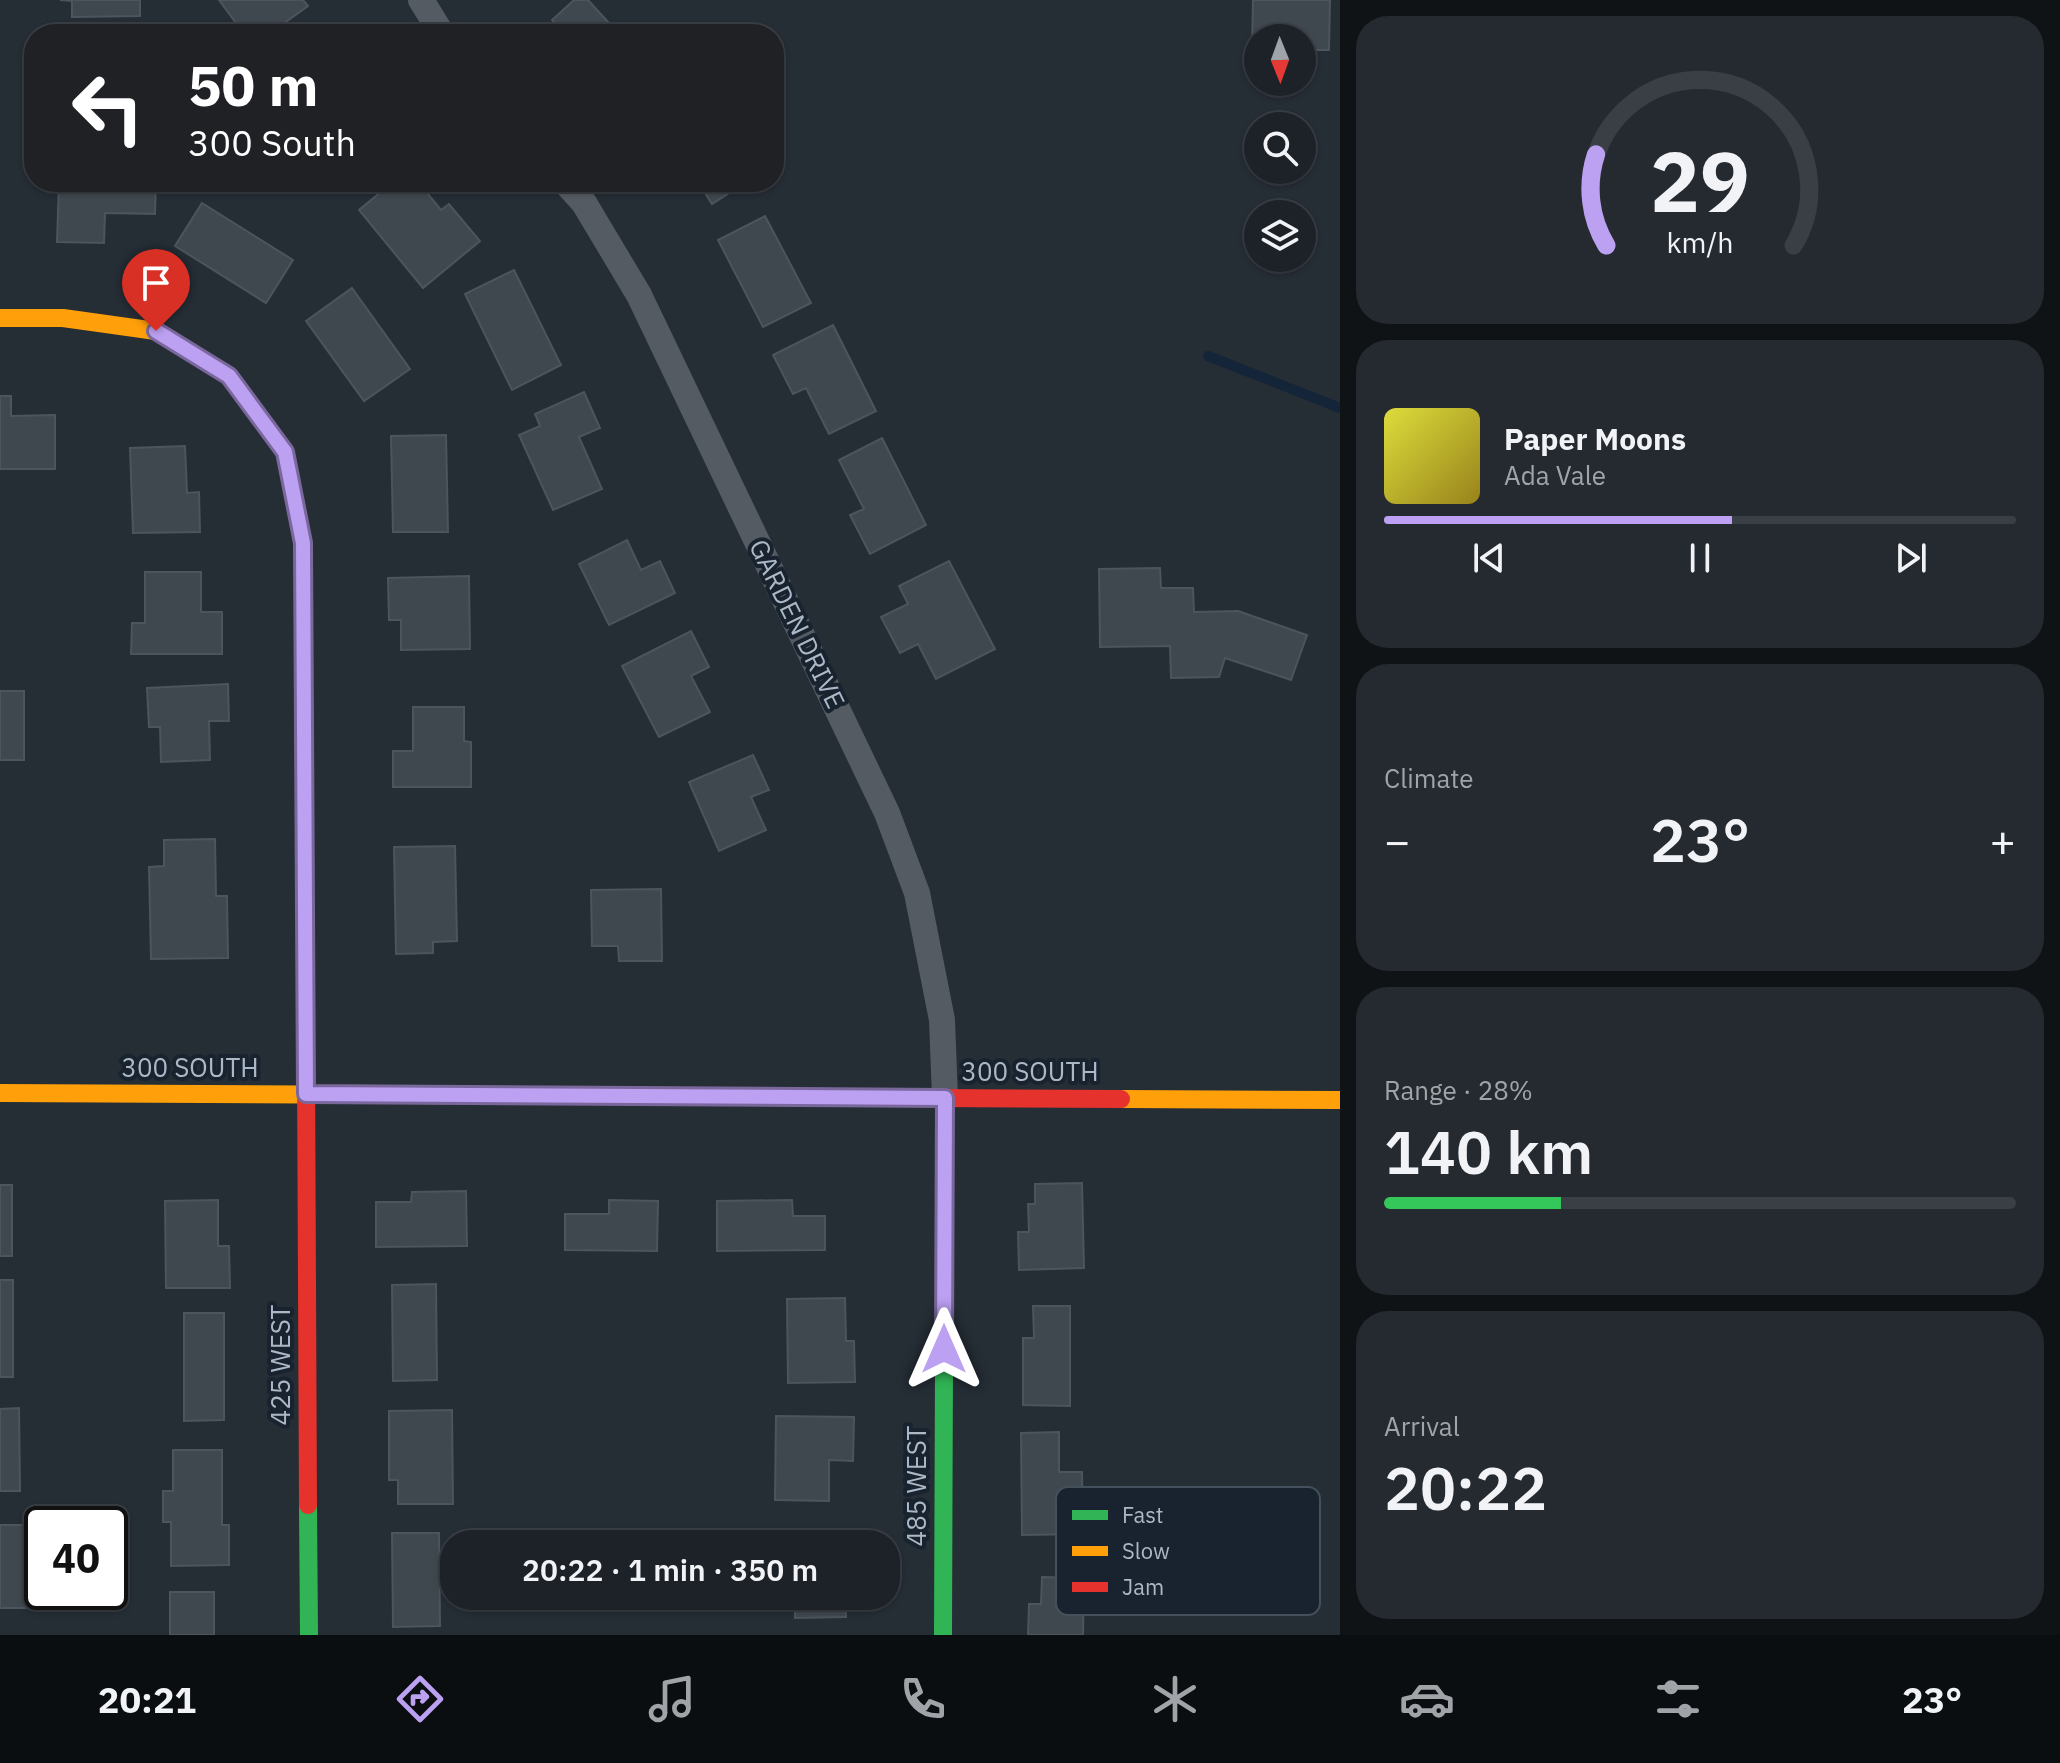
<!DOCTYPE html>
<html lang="en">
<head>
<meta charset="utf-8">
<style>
	body { margin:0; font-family:"IBM Plex Sans",sans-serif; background:#252a30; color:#f1f3f6; height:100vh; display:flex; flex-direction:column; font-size:30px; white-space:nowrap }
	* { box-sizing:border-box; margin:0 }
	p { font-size:26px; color:#a0a4a8 }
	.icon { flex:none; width:44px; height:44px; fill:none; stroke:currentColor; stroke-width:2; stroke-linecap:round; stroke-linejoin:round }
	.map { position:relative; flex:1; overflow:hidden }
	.panel { display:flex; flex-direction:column; gap:16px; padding:16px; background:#0f1316; width:720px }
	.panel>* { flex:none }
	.banner { position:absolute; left:24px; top:24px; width:760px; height:168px; border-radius:32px; box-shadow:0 2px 6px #0004,0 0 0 2px #3a3f45; background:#202124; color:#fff; overflow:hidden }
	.needle { width:52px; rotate:179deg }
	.controls { position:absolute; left:1244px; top:24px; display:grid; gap:16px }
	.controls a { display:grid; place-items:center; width:72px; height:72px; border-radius:50%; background:#1c2228; box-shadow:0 2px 6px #0004,0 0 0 2px #3a3f45; font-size:40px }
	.speed { position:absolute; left:24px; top:1506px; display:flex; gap:16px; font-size:40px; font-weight:700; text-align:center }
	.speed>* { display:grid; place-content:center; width:104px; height:104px; border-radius:50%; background:#1c2228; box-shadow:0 2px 6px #0004,0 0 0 2px #3a3f45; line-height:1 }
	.speed .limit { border:4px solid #111; border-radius:12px; background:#fff; color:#111 }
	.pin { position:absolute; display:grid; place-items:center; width:68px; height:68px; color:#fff; margin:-82px -34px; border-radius:50% 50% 50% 0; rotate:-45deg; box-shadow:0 0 8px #0007 }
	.pin .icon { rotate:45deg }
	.me { position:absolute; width:88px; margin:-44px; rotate:0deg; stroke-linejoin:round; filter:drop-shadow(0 0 6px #0008) }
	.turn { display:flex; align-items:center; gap:28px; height:168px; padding:0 32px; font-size:36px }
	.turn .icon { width:104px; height:104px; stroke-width:2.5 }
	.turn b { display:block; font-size:56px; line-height:68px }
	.big { font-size:60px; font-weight:600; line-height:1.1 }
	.panel .tile { flex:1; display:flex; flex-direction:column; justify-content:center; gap:12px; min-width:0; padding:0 28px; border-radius:32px; background:#252a30 }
	.panel .dial { align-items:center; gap:0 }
	.dial svg { height:208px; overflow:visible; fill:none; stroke:#3a3f45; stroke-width:7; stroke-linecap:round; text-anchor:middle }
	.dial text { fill:#f1f3f6; stroke:none }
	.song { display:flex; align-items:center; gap:24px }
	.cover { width:96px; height:96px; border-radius:12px; background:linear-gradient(135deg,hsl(60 70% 55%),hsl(50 70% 35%)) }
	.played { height:8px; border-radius:4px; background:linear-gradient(90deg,#bca0f2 55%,#3a3f45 55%) }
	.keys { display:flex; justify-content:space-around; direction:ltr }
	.heat { display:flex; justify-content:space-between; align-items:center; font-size:44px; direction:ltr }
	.charge { height:12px; border-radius:6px; background:linear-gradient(90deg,#34c759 28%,#3a3f45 0) }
	.trip { position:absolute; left:440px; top:1530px; width:460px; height:80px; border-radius:32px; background:#1c2228; box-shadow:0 2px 6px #0004,0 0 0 2px #3a3f45; font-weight:600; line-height:80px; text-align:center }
	.menu { display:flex; height:128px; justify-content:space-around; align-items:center; background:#0b0e10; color:#a0a4a8 }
	.menu .icon { width:56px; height:56px }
	.menu .active { color:#bca0f2 }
	.menu b { font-size:36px; color:#f1f3f6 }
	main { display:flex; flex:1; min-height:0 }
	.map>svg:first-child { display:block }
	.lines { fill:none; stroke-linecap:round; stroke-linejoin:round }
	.stream { stroke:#142439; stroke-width:10 }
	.building { fill:#40484f; stroke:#4c545d; stroke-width:2 }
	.street { stroke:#555b62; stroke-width:26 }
	.fast { stroke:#30b455; stroke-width:18 }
	.slow { stroke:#ff9f0a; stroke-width:18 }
	.jam { stroke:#e5322d; stroke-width:18 }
	.route-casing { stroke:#7a689d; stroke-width:20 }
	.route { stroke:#bca0f2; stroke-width:14 }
	.labels { text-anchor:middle; stroke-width:8; stroke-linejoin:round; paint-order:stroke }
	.street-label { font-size:26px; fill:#adb8c7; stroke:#18232f }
	.key { fill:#18232f; stroke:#45505d; stroke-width:2 }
	.key-label { font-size:22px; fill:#adb8c7 }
</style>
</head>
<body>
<main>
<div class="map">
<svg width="1340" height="1635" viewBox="0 0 1340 1635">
	<rect width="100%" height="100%" fill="#252d35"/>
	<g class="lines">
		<!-- stream -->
		<path class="stream" d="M1208,356L1340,408"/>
	</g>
	<!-- building -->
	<g class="building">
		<path d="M60,0H140V16L72,17V1Z"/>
		<path d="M219,0H303L308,6L269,34H244Z"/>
		<path d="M574,0H588L619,34H565L552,20Z"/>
		<path d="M1253,0H1330L1329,50H1302V38H1258V50H1252Z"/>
		<path d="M59,182H156L155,214L105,213L104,243L57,242Z"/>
		<path d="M393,182H418L441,210L449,204L480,241L423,288L359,210Z"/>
		<path d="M698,182H738L740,186L712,204Z"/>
		<path d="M202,203L293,260L266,303L175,246Z"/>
		<path d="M765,216L811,303L763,327L718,240Z"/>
		<path d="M514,270L561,365L512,390L465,294Z"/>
		<path d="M352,288L410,369L364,401L306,321Z"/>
		<path d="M833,325L876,411L829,434L806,388L793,394L773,355Z"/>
		<path d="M584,392L600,428L579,437L602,489L553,510L519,435L540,426L535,414Z"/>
		<path d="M0,396H11V416L55,415V469H0Z"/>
		<path d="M446,435L448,532H393L391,436Z"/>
		<path d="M882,438L926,525L870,554L850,515L864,509L839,460Z"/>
		<path d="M185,446L187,493L199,492L200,532L133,533L130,448Z"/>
		<path d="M627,540L641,570L660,561L675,593L609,625L579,564Z"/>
		<path d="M949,561L995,649L936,679L918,644L900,653L881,617L908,604L899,586Z"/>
		<path d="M1160,568L1161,588H1193L1194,612L1238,611L1307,635L1291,680L1225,658L1219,677L1171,678L1170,646L1100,647L1099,569Z"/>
		<path d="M145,572H201V612H222V654H131L132,623H145Z"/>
		<path d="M469,576L470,649L401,650V620H389L388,578Z"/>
		<path d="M691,631L709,667L691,676L710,712L659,737L622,666Z"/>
		<path d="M228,684L229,721H209L210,760L161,762L160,727H149L147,688Z"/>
		<rect x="0" y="691" width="24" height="69"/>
		<path d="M413,707H464V741L471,742V787H393V751H413Z"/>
		<path d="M753,755L769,790L751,797L766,830L719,851L689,782Z"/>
		<path d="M215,839L216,896H227L228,958L151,959L149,867L164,866V840Z"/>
		<path d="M455,846L457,941L433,942V953L396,954L394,847Z"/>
		<path d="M661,889L662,961H619L618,946H592L591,890Z"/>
		<path d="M1082,1183L1084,1268L1019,1270L1018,1232H1029L1028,1204H1035V1184Z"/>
		<rect x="0" y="1185" width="12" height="71"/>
		<path d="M466,1191L467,1246L376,1247V1202H411L412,1192Z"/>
		<path d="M218,1200V1246H229L230,1288H166L165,1201Z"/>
		<path d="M609,1200L658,1201L657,1251L565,1250V1214H609Z"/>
		<path d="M792,1200L793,1216H825V1250L717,1251V1201Z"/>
		<rect x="0" y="1280" width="13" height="97"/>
		<path d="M436,1284L437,1380L393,1381L392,1285Z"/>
		<path d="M845,1298L846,1341H854L855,1382L788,1383L787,1299Z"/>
		<path d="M1033,1306H1070V1406L1023,1405V1338H1034Z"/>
		<path d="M184,1313H224V1420L184,1421Z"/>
		<path d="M19,1408L20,1491H0V1409Z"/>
		<path d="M452,1410L453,1504H398V1480H389V1411Z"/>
		<path d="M776,1416L854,1417L853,1461L829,1460V1501L775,1500Z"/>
		<path d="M1059,1432V1472H1082L1083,1534L1022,1535L1021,1433Z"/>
		<path d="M173,1450H222V1525H229V1565L171,1566V1522H163V1491H173Z"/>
		<path d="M0,1525H29L30,1608H0Z"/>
		<path d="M844,1530V1544H794V1531Z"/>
		<path d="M392,1533H439L440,1626L393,1627Z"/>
		<path d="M1042,1577L1084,1578L1083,1635H1028L1029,1604H1041Z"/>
		<rect x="170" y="1592" width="44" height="43"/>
		<path d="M795,1596H845L846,1617L795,1618Z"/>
	</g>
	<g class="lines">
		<!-- street -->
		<g class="street">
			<path d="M421,0L442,34"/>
			<path d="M565,182L584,203L639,295L887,813L917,893L942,1020L945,1098"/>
		</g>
		<!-- fast -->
		<g class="fast">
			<path d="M304,760L306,1062"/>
			<path d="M308,1505L309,1635"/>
			<path d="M943,1635L945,1098"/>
		</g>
		<!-- slow -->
		<g class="slow">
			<path d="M0,318H63L156,331L229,376L285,452L303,543L304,760"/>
			<path d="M0,1093L613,1096"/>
			<path d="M1121,1099L1340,1100"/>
		</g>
		<!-- jam -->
		<g class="jam">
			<path d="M306,1062L308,1505"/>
			<path d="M613,1096L1121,1099"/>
		</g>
	</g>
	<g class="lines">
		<defs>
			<path id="route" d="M156,331L229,376L285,452L303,543L306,1094L945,1098L944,1349"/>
		</defs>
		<!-- route casing -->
		<use href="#route" class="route-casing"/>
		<!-- route -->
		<use href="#route" class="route"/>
	</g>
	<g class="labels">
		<!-- street labels -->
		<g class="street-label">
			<text transform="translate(797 624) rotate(64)" y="9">GARDEN DRIVE</text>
			<text x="190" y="1077">300 SOUTH</text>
			<text x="1030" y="1081">300 SOUTH</text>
			<text transform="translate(281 1365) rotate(-90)" y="9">425 WEST</text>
			<text transform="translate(917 1486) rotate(-90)" y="9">485 WEST</text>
		</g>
	</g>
	<!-- legend -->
	<rect x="1056" y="1487" width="264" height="128" rx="12" class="key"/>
	<rect x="1072" y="1510" width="36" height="10" fill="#30b455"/>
	<rect x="1072" y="1546" width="36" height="10" fill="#ff9f0a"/>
	<rect x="1072" y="1582" width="36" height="10" fill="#e5322d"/>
	<g class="key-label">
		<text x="1122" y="1523">Fast</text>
		<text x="1122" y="1559">Slow</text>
		<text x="1122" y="1595">Jam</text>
	</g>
</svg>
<div class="controls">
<a><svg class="needle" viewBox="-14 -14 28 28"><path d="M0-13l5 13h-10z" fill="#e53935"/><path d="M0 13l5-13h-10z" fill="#a0a4a8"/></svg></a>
<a><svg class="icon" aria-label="search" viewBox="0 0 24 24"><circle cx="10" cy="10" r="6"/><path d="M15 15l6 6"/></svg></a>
<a><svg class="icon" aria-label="layers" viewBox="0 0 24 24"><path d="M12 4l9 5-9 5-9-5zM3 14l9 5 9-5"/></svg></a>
</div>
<div class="speed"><div class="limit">40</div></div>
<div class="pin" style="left:156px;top:331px;background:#d93025"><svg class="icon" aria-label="arrive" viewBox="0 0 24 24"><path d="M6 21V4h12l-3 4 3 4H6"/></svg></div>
<svg class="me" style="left:944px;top:1349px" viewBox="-20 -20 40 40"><path d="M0-17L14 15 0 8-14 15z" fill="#bca0f2" stroke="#fff" stroke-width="4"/></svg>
<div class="trip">20:22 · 1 min · 350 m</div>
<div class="banner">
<div class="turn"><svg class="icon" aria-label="left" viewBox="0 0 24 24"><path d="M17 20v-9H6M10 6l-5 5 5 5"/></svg><div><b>50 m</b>300 South</div></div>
</div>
</div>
<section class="panel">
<div class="tile dial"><svg viewBox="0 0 100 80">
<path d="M14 69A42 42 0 1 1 86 69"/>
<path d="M14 69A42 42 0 0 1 10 34" stroke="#bca0f2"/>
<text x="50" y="56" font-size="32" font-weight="700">29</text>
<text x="50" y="72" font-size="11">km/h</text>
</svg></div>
<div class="tile">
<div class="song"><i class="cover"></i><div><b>Paper Moons</b><p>Ada Vale</p></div></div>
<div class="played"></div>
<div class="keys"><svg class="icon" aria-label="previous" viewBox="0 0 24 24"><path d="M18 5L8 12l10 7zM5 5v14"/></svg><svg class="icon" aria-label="pause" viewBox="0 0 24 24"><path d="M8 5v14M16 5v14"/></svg><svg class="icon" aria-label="next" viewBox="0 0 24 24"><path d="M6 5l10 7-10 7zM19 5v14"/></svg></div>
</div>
<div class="tile"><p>Climate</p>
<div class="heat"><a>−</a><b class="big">23°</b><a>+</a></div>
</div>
<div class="tile"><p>Range · 28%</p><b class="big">140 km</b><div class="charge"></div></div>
<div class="tile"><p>Arrival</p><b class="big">20:22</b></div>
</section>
</main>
<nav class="menu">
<b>20:21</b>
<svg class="icon active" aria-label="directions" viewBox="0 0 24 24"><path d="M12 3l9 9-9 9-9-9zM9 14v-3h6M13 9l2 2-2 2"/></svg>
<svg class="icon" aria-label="music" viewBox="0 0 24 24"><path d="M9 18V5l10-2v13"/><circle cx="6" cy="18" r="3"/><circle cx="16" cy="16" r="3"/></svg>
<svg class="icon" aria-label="phone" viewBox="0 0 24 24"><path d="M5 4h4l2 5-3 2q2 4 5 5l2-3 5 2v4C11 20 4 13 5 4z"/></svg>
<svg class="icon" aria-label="climate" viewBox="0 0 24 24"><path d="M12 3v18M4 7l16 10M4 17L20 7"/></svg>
<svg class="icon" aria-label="car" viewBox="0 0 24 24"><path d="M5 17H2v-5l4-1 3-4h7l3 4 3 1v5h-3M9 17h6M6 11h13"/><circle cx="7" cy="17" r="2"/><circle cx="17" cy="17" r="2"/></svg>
<svg class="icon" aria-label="filters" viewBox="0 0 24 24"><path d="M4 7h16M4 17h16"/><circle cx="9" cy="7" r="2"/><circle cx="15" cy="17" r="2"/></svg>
<b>23°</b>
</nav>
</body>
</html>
